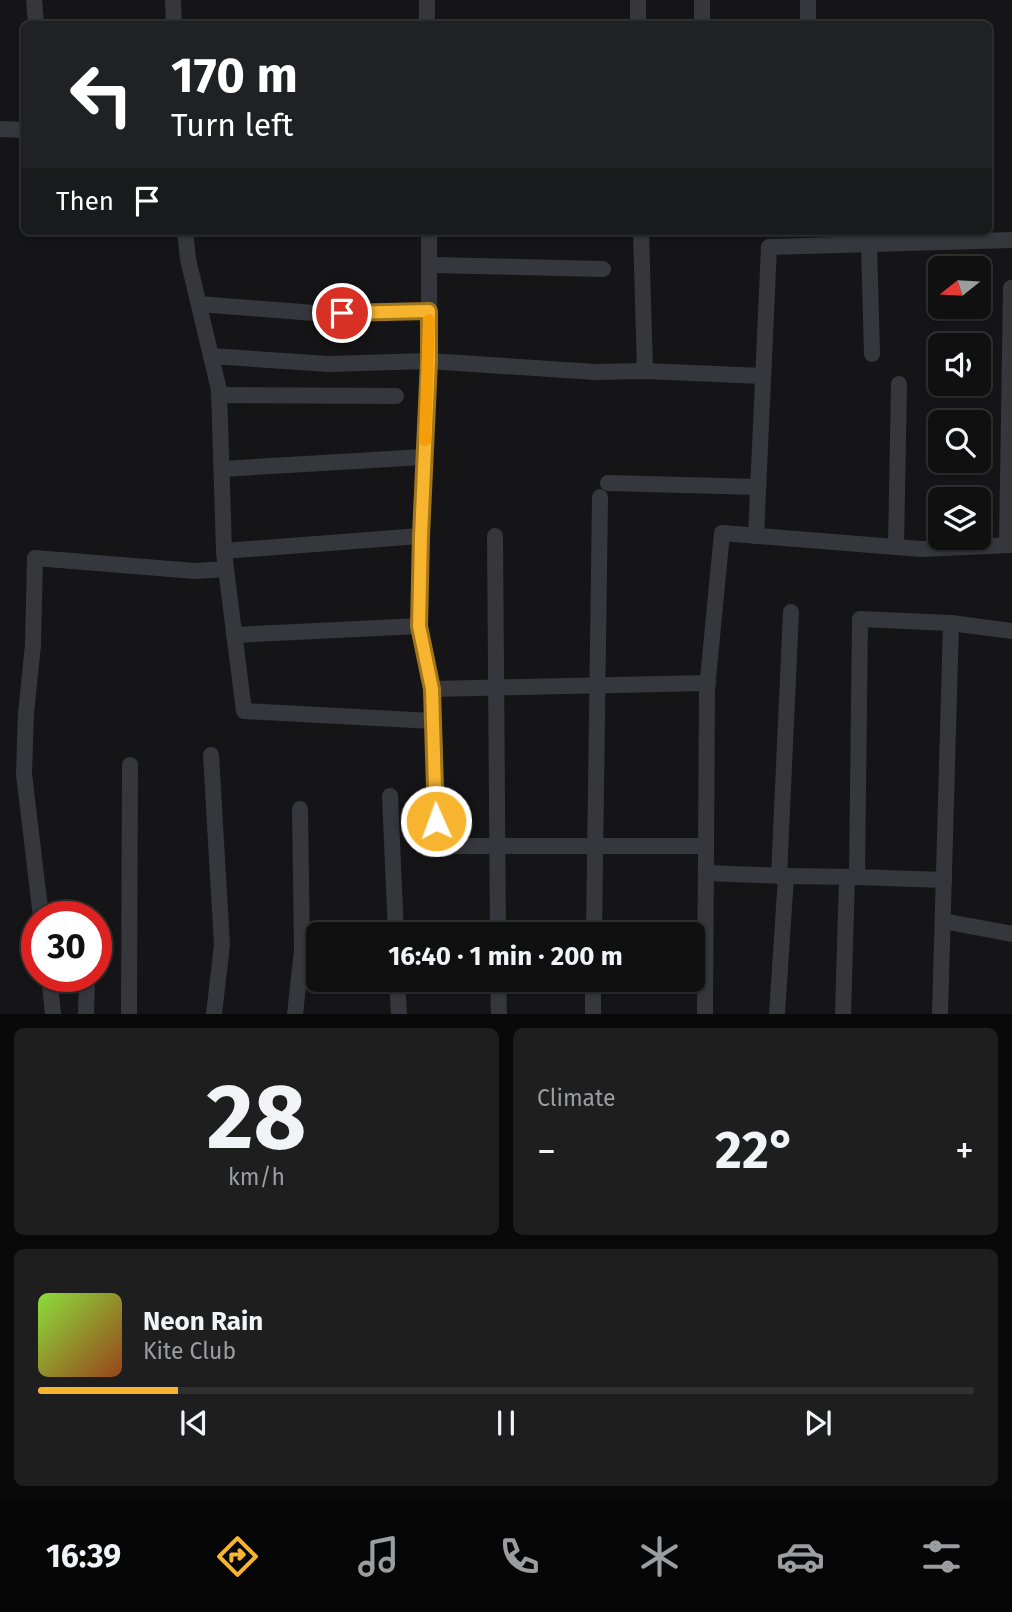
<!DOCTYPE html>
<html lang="en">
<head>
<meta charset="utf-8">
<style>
	body { margin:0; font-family:"Fira Sans",sans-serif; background:#1e1e1f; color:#f1f3f6; height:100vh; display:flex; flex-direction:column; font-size:26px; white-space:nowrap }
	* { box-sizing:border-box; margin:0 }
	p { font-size:23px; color:#9c9d9f }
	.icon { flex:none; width:38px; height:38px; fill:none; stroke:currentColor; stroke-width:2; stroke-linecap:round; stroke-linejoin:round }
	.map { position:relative; height:1014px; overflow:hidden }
	.sheet { display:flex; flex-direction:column; gap:14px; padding:14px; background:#090909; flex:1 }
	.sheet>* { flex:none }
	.hud { position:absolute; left:21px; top:21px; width:971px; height:214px; border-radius:10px; box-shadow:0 2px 5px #0004,0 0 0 2px #303031; background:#202124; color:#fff; overflow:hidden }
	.needle { width:46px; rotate:252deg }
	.controls { position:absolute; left:928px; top:256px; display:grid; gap:14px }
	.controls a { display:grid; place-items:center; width:63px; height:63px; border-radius:10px; background:#101011; box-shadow:0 2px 5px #0004,0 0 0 2px #303031; font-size:35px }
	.speed { position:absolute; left:21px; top:901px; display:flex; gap:14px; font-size:35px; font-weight:700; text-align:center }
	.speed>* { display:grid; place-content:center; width:91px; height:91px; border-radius:50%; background:#101011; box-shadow:0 2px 5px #0004,0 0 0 2px #303031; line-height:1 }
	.speed .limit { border:10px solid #d22; background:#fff; color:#111 }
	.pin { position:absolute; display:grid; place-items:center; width:60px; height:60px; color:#fff; margin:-30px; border:4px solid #fff; border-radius:50%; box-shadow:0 2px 7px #0007 }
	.me { position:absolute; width:77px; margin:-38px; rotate:358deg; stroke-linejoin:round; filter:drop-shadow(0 0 5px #0008) }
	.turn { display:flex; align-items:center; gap:24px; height:147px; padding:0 35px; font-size:32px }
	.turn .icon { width:91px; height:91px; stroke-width:2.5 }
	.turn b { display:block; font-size:49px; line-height:60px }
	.then { display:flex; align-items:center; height:66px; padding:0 35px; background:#0003; gap:14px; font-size:26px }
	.big { font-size:52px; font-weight:700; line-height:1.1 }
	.sheet .card { flex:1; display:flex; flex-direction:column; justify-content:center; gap:10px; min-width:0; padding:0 24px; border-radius:10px; background:#1e1e1f }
	.sheet .dial { align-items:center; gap:0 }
	.dial b { font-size:91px; line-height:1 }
	.song { display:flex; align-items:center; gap:21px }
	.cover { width:84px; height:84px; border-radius:10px; background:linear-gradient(135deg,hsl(90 70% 55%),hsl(20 70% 35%)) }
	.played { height:7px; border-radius:4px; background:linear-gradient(90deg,#f7b42e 15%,#303031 15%) }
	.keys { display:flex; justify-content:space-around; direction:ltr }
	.heat { display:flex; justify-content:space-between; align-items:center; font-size:38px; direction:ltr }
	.sheet .tiles { flex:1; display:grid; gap:14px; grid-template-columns:1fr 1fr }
	.card:last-child { grid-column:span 2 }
	.trip { position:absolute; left:306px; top:922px; width:399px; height:70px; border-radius:10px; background:#101011; box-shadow:0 2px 5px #0004,0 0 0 2px #303031; font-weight:700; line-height:70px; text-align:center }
	.tab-bar { display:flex; height:112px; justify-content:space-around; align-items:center; background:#060607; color:#9c9d9f }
	.tab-bar .icon { width:49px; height:49px }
	.tab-bar .selected { color:#f7b42e }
	.tab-bar b { font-size:32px; color:#f1f3f6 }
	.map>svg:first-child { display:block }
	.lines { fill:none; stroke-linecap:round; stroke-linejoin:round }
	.street { stroke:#36373d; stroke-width:16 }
	.route-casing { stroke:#a1751e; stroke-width:18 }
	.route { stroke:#f7b42e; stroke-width:12 }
	.slow { stroke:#f59e0b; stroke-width:12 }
</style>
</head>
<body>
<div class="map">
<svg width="1012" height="1014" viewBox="0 0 1012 1014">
	<rect width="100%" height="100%" fill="#151517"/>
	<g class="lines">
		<!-- street -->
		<g class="street">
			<path d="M34,0L36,24"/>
			<path d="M173,0L174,24"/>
			<path d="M427,0V24"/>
			<path d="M638,0V24"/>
			<path d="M702,0V24"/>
			<path d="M808,0V24"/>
			<path d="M0,129L24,130"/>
			<path d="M185,231L188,259L219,390L224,551"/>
			<path d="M429,231V361L420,536L419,626L432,689L437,846H706"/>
			<path d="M641,231L645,371"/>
			<path d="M869,244L872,354"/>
			<path d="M429,265L603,269"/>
			<path d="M199,304L314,313L429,311"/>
			<path d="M211,356L329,364L429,361L595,372L645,371L763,376"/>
			<path d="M219,395L396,396"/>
			<path d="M222,469L424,457"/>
			<path d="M608,483L758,487"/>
			<path d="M495,536L498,934"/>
			<path d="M756,536L769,247L1012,240"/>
			<path d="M1007,545L1011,288"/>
			<path d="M896,547L899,384"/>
			<path d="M226,569L244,711L433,721"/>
			<path d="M234,635L419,626"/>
			<path d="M432,689L708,683"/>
			<path d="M211,755L222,945L214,1014"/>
			<path d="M390,796L396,934"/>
			<path d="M706,873L786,876L777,1014"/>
			<path d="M779,876L791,612"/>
			<path d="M786,876L857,877"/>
			<path d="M944,880L857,877L860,619L951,623L1012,631"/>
			<path d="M41,917L24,774L26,713L33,645L35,558L195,571L226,569L224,551L420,536"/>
			<path d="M943,921L1012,934"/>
			<path d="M594,934L600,497"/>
			<path d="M49,976L53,1014"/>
			<path d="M397,980L399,1014"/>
			<path d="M498,980L499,1014"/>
			<path d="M86,1014L87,976"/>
			<path d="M129,1014L130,765"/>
			<path d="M295,1014L302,950L300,809"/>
			<path d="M593,1014V980"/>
			<path d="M705,1014L707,689L722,533L921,549L1012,545"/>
			<path d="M843,1014L847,877"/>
			<path d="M940,1014L951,623"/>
		</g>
	</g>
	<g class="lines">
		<defs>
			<path id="route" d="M342,313L429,311V361L421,536L419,626L432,689L436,821"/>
		</defs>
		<!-- route casing -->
		<use href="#route" class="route-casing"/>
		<!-- route -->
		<use href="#route" class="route"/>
		<!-- slow -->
		<path class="slow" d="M425,440L429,320"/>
	</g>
</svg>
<div class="controls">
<a><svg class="needle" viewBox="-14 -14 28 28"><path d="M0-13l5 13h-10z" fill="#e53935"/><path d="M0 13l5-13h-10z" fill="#9c9d9f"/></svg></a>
<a><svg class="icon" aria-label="sound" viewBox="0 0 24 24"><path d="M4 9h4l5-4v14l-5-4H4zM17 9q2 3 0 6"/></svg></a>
<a><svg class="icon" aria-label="search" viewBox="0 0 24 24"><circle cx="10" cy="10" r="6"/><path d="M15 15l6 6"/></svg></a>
<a><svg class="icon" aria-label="layers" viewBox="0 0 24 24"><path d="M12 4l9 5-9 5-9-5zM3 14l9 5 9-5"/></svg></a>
</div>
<div class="speed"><div class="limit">30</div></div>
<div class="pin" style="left:342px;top:313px;background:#d93025"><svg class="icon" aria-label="arrive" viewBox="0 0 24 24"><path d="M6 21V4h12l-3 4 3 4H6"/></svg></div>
<svg class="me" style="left:436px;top:821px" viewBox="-20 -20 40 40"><circle r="17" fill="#f7b42e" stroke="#fff" stroke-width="3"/><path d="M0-11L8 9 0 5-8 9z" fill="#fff"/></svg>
<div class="trip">16:40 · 1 min · 200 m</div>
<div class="hud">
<div class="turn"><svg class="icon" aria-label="left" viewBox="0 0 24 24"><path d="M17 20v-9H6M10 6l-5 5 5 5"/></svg><div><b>170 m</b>Turn left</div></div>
<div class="then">Then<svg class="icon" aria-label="arrive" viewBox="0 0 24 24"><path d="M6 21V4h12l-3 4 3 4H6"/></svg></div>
</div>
</div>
<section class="sheet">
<div class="tiles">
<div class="card dial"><b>28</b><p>km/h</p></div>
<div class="card"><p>Climate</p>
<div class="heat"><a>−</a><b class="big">22°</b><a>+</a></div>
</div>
<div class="card">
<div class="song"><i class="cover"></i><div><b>Neon Rain</b><p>Kite Club</p></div></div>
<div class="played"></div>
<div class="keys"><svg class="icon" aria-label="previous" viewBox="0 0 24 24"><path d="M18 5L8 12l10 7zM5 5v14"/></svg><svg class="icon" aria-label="pause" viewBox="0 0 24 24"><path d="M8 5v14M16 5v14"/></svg><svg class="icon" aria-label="next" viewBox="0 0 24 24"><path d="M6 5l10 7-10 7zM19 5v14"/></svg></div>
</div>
</div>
</section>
<nav class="tab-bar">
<b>16:39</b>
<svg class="icon selected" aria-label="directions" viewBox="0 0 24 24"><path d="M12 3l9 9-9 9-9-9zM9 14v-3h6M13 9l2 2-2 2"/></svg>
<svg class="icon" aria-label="music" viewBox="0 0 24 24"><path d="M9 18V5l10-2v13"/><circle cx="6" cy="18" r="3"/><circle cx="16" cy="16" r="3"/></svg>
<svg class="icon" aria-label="phone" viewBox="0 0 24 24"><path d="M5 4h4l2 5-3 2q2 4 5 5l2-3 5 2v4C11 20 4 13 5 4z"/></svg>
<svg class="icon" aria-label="climate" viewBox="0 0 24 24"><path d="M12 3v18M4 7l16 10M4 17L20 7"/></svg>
<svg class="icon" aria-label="car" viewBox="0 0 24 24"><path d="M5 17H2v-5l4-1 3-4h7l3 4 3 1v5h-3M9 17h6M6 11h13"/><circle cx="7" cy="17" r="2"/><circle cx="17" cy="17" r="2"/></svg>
<svg class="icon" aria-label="filters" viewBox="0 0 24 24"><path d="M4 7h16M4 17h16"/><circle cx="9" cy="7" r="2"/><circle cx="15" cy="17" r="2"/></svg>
</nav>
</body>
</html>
